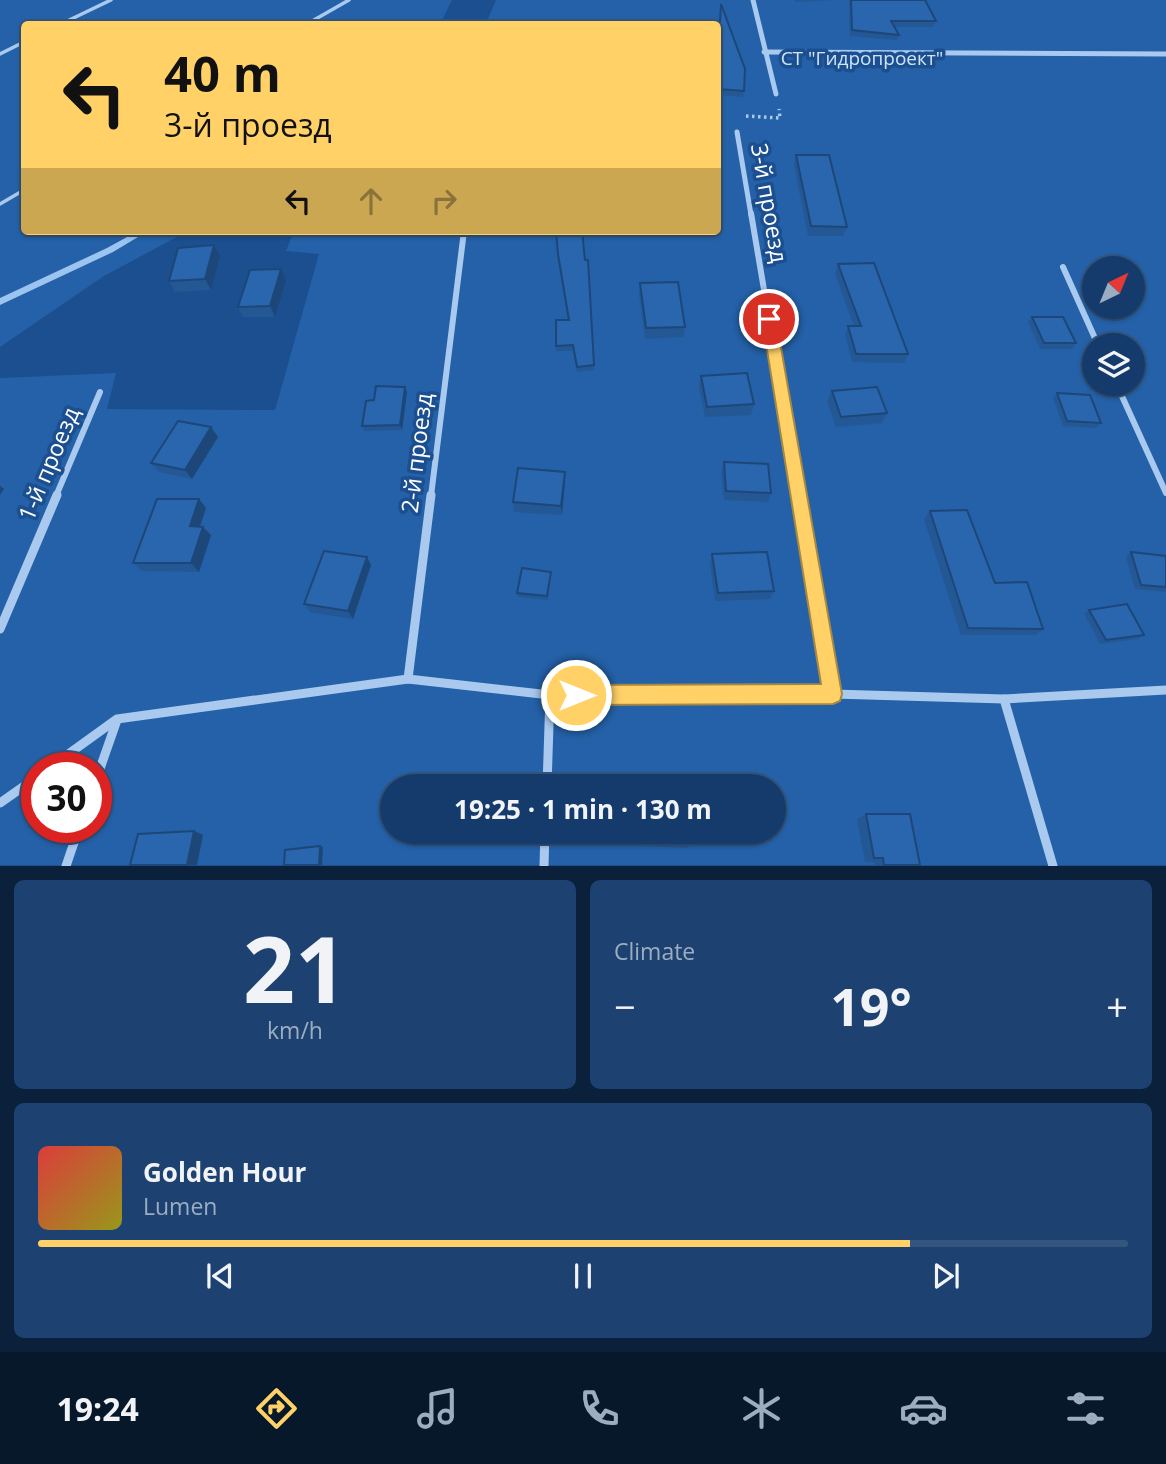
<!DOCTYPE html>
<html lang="en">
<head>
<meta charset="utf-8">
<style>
	body { margin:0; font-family:"Open Sans",sans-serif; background:#1d4271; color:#f1f3f6; height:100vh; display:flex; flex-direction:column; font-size:26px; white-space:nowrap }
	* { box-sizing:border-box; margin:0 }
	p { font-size:23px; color:#9dadc1 }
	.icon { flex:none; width:38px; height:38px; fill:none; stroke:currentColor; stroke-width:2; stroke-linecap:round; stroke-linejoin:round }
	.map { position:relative; height:866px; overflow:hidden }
	.details { display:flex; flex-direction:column; gap:14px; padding:14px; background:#0b203b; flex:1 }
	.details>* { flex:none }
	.hud { position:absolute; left:21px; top:21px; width:700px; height:214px; border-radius:7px; box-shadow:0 2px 5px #0004,0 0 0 2px #33557e; background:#ffd166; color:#111; overflow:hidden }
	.needle { width:46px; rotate:43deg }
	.controls { position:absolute; left:1082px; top:256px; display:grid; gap:14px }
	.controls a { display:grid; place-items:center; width:63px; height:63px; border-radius:50%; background:#143b6b; box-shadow:0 2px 5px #0004,0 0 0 2px #33557e; font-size:35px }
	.speed { position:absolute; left:21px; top:752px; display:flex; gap:14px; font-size:35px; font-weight:700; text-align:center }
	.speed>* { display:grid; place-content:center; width:91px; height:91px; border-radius:50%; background:#143b6b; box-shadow:0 2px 5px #0004,0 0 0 2px #33557e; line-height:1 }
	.speed .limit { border:10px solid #d22; background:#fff; color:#111 }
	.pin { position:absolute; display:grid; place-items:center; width:60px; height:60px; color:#fff; margin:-30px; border:4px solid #fff; border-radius:50%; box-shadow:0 2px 7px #0007 }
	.me { position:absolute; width:77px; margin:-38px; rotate:90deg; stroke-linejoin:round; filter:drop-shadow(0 0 5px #0008) }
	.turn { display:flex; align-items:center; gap:24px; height:147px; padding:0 28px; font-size:32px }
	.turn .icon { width:91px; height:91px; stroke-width:2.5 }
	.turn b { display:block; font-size:49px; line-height:60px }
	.lanes { display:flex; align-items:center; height:66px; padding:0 28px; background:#0003; justify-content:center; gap:35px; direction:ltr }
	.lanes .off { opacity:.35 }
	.big { font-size:52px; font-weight:700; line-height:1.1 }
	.details .tile { flex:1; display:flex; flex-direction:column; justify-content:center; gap:10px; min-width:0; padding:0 24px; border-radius:10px; background:#1d4271 }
	.details .dial { align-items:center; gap:0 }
	.dial b { font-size:91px; line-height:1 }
	.song { display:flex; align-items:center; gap:21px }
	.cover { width:84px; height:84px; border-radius:10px; background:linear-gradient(135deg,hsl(0 70% 55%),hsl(60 70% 35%)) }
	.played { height:7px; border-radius:4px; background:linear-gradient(90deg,#ffd166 80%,#33557e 80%) }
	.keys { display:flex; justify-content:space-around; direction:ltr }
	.heat { display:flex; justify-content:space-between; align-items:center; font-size:38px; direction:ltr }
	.details .tiles { flex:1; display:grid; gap:14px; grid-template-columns:1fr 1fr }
	.tile:last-child { grid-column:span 2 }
	.trip { position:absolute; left:380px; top:774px; width:406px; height:70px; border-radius:35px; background:#143b6b; box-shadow:0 2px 5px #0004,0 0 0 2px #33557e; font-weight:700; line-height:70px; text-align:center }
	.menu { display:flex; height:112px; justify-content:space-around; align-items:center; background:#08182b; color:#9dadc1 }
	.menu .icon { width:49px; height:49px }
	.menu .current { color:#ffd166 }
	.menu b { font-size:32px; color:#f1f3f6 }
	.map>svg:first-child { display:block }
	.green { fill:#2461a8; fill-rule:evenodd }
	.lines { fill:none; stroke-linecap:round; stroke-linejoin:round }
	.stream { fill:#9cc4f0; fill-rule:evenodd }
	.path { stroke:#a9c9ee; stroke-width:3.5; stroke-dasharray:2.5 3.5; stroke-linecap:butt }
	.service { stroke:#a9c9ee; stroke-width:3.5 }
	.minor-far2 { stroke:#a9c9ee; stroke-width:5 }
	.minor-far1 { stroke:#a9c9ee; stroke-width:6 }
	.minor { stroke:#a9c9ee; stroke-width:9 }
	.wall { fill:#245895 }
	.shaded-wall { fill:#1d4779 }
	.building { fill:#2a66ad; stroke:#1d4779; stroke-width:2 }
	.route { fill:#ffd166; stroke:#a68842; stroke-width:2 }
	.labels { text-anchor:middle; stroke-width:7; stroke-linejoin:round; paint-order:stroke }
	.far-park-label { font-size:19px; fill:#cfe3fa; stroke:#1b4f8f }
	.street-label { font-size:23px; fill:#fff; stroke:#1b4f8f }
</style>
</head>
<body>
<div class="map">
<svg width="1166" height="866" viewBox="0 0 1166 866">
	<rect width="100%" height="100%" fill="#1b4f8f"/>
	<!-- green -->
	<g class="green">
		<path d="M0,0H452L440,24H24V231H188L104,276L0,347Z"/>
		<path d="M496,0H1166V865H0V378L116,373L107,409L275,410L319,254L286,251L294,231H718V24H479L487,21ZM1094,268H1132V306H1094ZM1094,345H1132V383H1094ZM37,768H96V828H37ZM392,786H774V831H392Z"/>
	</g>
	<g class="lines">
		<!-- stream -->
		<path class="stream" d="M138,231H148L113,252L0,305V298L107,248Z"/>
		<!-- path -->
		<path class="path" d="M746,116L780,118L779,109"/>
		<!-- service -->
		<g class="service">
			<path d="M61,24L111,0"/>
			<path d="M307,24L349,0"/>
			<path d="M0,54L24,42"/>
			<path d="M0,204L24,190"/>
		</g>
		<!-- minor-far2 -->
		<g class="minor-far2">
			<path d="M753,0L776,94"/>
			<path d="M764,52L1166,54"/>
			<path d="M737,132L751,215"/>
		</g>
		<!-- minor-far1 -->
		<g class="minor-far1">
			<path d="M751,213L799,496"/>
			<path d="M1063,267L1098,345"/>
			<path d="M1116,383L1166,493"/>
			<path d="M56,496L100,392"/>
			<path d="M431,496L464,231"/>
		</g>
		<!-- minor -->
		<g class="minor">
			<path d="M799,495L833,694"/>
			<path d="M0,629L57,495"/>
			<path d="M408,679L431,495"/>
			<path d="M1004,699L1053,866"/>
			<path d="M49,768L117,719L408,679L550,695L833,694L1004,699L1166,690"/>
			<path d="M96,780L117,720"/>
			<path d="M547,786L550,695"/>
			<path d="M0,803L37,777"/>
			<path d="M66,866L79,828"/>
			<path d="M544,866L545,831"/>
		</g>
	</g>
	<!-- wall -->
	<g class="wall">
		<path d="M795,0H836L795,2Z"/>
		<path d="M849,0H925L936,21L933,27H894L899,35L897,40L850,36Z"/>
		<path d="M718,51L744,91L743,97L718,95Z"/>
		<path d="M796,155L847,227L843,236H808L794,165Z"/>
		<path d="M556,231L594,365V370L577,372L573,351H556V346L568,320L558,260Z"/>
		<path d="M214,245L220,256L211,290L175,292L169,281Z"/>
		<path d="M838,264L908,354L904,363L852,362L845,334L848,326H854L835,274Z"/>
		<path d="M286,280L275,317H243L238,307Z"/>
		<path d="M640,283L685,327L684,337L645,339L639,293Z"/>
		<path d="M1032,317L1076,343L1072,349H1040L1028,322Z"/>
		<path d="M701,376L754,404L751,415L705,417L699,386Z"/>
		<path d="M832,391L887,413L882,423L836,427L827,401Z"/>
		<path d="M407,392L402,430L364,431L362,426L374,400Z"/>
		<path d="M1057,393L1101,423L1096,428L1063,426L1053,398Z"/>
		<path d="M218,437L192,479L159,472L151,463Z"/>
		<path d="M724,462L771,493L768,502L724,500L721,472Z"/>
		<path d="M565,481L562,515L514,512L513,502Z"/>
		<path d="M199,499L206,508L200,527L211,535L199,572L142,571L133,563Z"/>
		<path d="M930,511L995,583L1043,629L1035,635H961L924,519Z"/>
		<path d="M1131,552L1166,556V592L1135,589L1126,557Z"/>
		<path d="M712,554L774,591L770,599L715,601L710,563Z"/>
		<path d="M371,565L353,619L310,612L304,604Z"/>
		<path d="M551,572L548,600L518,597L517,593Z"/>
		<path d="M1089,610L1144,635L1138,639L1100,644L1084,613Z"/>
		<path d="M866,814L920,865H874V862H865L857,819Z"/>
		<path d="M430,831H512L511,844L433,843L429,840Z"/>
		<path d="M642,831H690V845L688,848L642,846Z"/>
	</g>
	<!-- shaded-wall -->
	<g class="shaded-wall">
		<path d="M214,245L220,256L211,290L205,279Z"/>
		<path d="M281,269L286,280L275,317L270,306Z"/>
		<path d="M405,387L407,392L402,430L400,425Z"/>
		<path d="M211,427L218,437L192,479L185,470Z"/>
		<path d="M565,472V481L562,515L561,506Z"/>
		<path d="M0,486L4,489L0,495Z"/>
		<path d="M199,499L206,508L197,535L190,526Z"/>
		<path d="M203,527L211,535L199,572L191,563Z"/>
		<path d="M367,557L371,565L353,619L348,611Z"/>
		<path d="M194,831L203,835L197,865H187Z"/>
		<path d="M510,831H512L511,844L509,840Z"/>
		<path d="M320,846L323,847L322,865H319Z"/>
	</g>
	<!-- building -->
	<g class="building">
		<path d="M851,0H925L936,21H891L899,35L852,30Z"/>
		<path d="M721,4L745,69L744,91L718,89V57Z"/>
		<path d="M796,155H829L847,227L811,226Z"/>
		<path d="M556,231H582L585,260H588L594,365L577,367L573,345L556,346V320H569L558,254Z"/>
		<path d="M214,245L205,279L169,281L178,248Z"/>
		<path d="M874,263L908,354H856L848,326H861L838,264Z"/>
		<path d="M281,269L270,306L238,307L250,270Z"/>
		<path d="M678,282L685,327L646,328L640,283Z"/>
		<path d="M1032,317H1063L1076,343H1044Z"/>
		<path d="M747,373L754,404L707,407L701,376Z"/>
		<path d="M376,386L405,387L400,425L362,426L366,401L374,400Z"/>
		<path d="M877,387L887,413L841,417L832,391Z"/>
		<path d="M1057,393L1090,395L1101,423L1067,421Z"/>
		<path d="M178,421L211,427L185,470L151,463Z"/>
		<path d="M724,462L768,464L771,493L726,491Z"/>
		<path d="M518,468L565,472L561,506L513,502Z"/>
		<path d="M157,499H199L190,526L203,527L191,563H133Z"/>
		<path d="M967,510L995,583L1027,582L1043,629L968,628L930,511Z"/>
		<path d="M324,551L367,557L348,611L304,604Z"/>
		<path d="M767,552L774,591L718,593L712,554Z"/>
		<path d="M1131,552L1166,556V587L1141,585Z"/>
		<path d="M522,568L551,572L547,596L517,593Z"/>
		<path d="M1127,604L1144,635L1106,640L1089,610Z"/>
		<path d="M436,775L513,776L512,786H435Z"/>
		<path d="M866,814H910L920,865H884L883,858H874Z"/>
		<path d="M194,831L187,865H130L138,834Z"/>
		<path d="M430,831H510L509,840H429Z"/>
		<path d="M643,831H690V845L643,843Z"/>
		<path d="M320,846L319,865H284L285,850Z"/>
	</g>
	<!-- route -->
	<path class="route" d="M769,314L776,319L842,694L840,701L833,704L576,705L569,702L566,695L569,688L576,685L821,684L762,319Z"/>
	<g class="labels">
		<!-- far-park labels -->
		<g class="far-park-label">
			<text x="862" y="65">СТ "Гидропроект"</text>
		</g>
		<!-- street labels -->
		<g class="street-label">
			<text transform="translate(769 203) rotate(80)" y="8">3-й проезд</text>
			<text transform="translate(417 453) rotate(-83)" y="8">2-й проезд</text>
			<text transform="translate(49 464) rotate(-67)" y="8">1-й проезд</text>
		</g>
	</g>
</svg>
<div class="controls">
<a><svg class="needle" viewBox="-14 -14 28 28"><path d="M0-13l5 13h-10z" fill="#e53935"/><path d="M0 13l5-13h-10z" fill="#9dadc1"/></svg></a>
<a><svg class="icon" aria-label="layers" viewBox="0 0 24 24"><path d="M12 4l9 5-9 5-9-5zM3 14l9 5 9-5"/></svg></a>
</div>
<div class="speed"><div class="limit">30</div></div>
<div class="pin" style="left:769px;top:319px;background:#d93025"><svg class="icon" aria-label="arrive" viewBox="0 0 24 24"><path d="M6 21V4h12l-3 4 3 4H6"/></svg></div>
<svg class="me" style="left:576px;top:695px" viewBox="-20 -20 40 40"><circle r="17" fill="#ffd166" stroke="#fff" stroke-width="3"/><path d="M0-11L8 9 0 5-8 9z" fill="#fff"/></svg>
<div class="trip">19:25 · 1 min · 130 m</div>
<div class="hud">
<div class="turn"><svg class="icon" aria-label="left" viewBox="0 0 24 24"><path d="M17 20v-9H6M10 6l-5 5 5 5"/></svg><div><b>40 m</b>3-й проезд</div></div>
<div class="lanes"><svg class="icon" aria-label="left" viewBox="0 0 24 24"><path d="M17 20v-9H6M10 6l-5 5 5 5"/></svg><svg class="icon off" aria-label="ahead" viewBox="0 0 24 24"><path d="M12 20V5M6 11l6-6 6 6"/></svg><svg class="icon off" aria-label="right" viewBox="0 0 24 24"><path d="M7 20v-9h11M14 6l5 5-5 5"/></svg></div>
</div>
</div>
<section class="details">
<div class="tiles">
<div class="tile dial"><b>21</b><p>km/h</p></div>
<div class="tile"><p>Climate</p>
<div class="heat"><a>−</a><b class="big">19°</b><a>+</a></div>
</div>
<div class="tile">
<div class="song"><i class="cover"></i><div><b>Golden Hour</b><p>Lumen</p></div></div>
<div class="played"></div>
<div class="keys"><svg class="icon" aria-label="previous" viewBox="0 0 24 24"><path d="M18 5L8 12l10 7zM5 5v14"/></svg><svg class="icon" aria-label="pause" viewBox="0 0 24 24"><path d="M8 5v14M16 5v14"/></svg><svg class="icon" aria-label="next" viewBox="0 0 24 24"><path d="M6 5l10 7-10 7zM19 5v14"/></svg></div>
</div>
</div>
</section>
<nav class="menu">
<b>19:24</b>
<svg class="icon current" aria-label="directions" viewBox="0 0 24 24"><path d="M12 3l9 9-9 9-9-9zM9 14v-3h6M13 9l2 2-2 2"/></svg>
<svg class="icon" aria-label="music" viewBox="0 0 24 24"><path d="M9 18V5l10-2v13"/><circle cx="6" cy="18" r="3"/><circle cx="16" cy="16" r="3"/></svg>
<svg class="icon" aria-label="phone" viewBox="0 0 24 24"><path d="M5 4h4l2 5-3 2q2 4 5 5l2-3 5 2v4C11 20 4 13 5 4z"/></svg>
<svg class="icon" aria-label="climate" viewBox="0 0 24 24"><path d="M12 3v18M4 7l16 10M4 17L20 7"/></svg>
<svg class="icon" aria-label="car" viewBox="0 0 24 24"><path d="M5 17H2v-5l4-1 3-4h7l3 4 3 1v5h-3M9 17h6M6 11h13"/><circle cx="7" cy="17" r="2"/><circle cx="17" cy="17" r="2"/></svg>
<svg class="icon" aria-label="filters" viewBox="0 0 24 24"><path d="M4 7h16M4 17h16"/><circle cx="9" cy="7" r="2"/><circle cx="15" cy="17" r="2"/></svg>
</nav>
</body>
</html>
